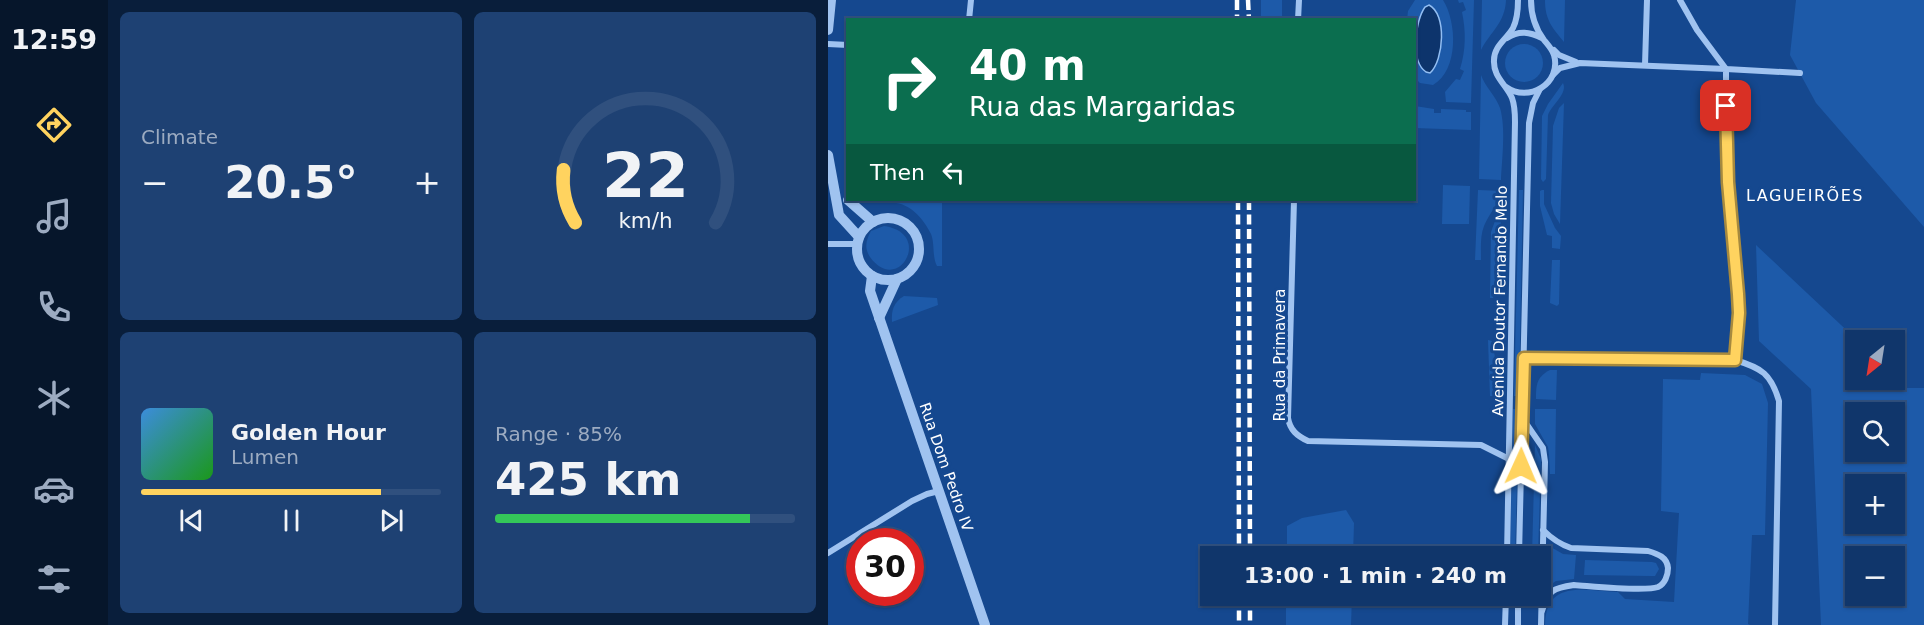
<!DOCTYPE html>
<html lang="en">
<head>
<meta charset="utf-8">
<style>
	body { margin:0; font-family:"DejaVu Sans",sans-serif; background:#1e4173; color:#f1f3f6; height:100vh; display:flex; flex-direction:column; font-size:22px; white-space:nowrap }
	* { box-sizing:border-box; margin:0 }
	p { font-size:20px; color:#9cabc1 }
	.icon { flex:none; width:33px; height:33px; fill:none; stroke:currentColor; stroke-width:2; stroke-linecap:round; stroke-linejoin:round }
	.map { position:relative; flex:1; overflow:hidden }
	.drawer { display:flex; flex-direction:column; gap:12px; padding:12px; background:#091e3b; width:720px }
	.drawer>* { flex:none }
	.banner { position:absolute; left:18px; top:18px; width:570px; height:183px; border-radius:0px; box-shadow:0 2px 4px #0004,0 0 0 2px #30507e; background:#0b6e4f; color:#fff; overflow:hidden }
	.needle { width:39px; rotate:210deg }
	.fabs { position:absolute; left:1017px; top:330px; display:grid; gap:12px }
	.fabs a { display:grid; place-items:center; width:60px; height:60px; border-radius:0px; background:#10366b; box-shadow:0 2px 4px #0004,0 0 0 2px #30507e; font-size:30px }
	.speed { position:absolute; left:18px; top:528px; display:flex; gap:12px; font-size:30px; font-weight:700; text-align:center }
	.speed>* { display:grid; place-content:center; width:78px; height:78px; border-radius:50%; background:#10366b; box-shadow:0 2px 4px #0004,0 0 0 2px #30507e; line-height:1 }
	.speed .limit { border:9px solid #d22; background:#fff; color:#111 }
	.pin { position:absolute; display:grid; place-items:center; width:51px; height:51px; color:#fff; margin:-26px; border-radius:12px; box-shadow:0 3px 9px #0006 }
	.me { position:absolute; width:66px; margin:-33px; rotate:1deg; stroke-linejoin:round; filter:drop-shadow(0 0 4px #0008) }
	.turn { display:flex; align-items:center; gap:21px; height:126px; padding:0 24px; font-size:27px }
	.turn .icon { width:78px; height:78px; stroke-width:2.5 }
	.turn b { display:block; font-size:42px; line-height:51px }
	.then { display:flex; align-items:center; height:57px; padding:0 24px; background:#0003; gap:12px; font-size:22px }
	.big { font-size:45px; font-weight:600; line-height:1.1 }
	.drawer .tile { flex:1; display:flex; flex-direction:column; justify-content:center; gap:9px; min-width:0; padding:0 21px; border-radius:9px; background:#1e4173 }
	.drawer .dial { align-items:center; gap:0 }
	.dial svg { height:156px; overflow:visible; fill:none; stroke:#30507e; stroke-width:7; stroke-linecap:round; text-anchor:middle }
	.dial text { fill:#f1f3f6; stroke:none }
	.song { display:flex; align-items:center; gap:18px }
	.cover { width:72px; height:72px; border-radius:9px; background:linear-gradient(135deg,hsl(210 70% 55%),hsl(120 70% 35%)) }
	.played { height:6px; border-radius:3px; background:linear-gradient(90deg,#ffd35f 80%,#30507e 80%) }
	.keys { display:flex; justify-content:space-around; direction:ltr }
	.heat { display:flex; justify-content:space-between; align-items:center; font-size:33px; direction:ltr }
	.charge { height:9px; border-radius:4px; background:linear-gradient(90deg,#34c759 85%,#30507e 0) }
	.drawer .tiles { flex:1; display:grid; gap:12px; grid-template-columns:repeat(2,1fr) }
	.trip { position:absolute; left:372px; top:546px; width:351px; height:60px; border-radius:0px; background:#10366b; box-shadow:0 2px 4px #0004,0 0 0 2px #30507e; font-weight:600; line-height:60px; text-align:center }
	main { display:flex; flex:1; min-height:0 }
	.menu { display:flex; flex-direction:column; width:108px; justify-content:space-around; align-items:center; background:#06162b; color:#9cabc1 }
	.menu .icon { width:42px; height:42px }
	.menu .on { color:#ffd35f }
	.menu b { font-size:27px; color:#f1f3f6 }
	.map>svg:first-child { display:block }
	.green { fill:#1d5aa9; fill-rule:evenodd }
	.water { fill:#0d346c; stroke:#92bef3; stroke-width:1.5 }
	.lines { fill:none; stroke-linecap:round; stroke-linejoin:round }
	.minor { stroke:#a0c3f0; stroke-width:6 }
	.tertiary { stroke:#a0c3f0; stroke-width:10 }
	.rail { stroke:#fff; stroke-width:4.5; stroke-dasharray:10 4.5; stroke-linecap:butt }
	.route-casing { stroke:#a6893e; stroke-width:15 }
	.route { stroke:#ffd35f; stroke-width:10 }
	.labels { text-anchor:middle; stroke-width:6; stroke-linejoin:round; paint-order:stroke }
	.street-label { font-size:15px; fill:#fff; stroke:#15488f }
	.neighbourhood-label { font-size:16px; letter-spacing:1.5px; fill:#fff; stroke:#15488f }
</style>
</head>
<body>
<main>
<nav class="menu">
<b>12:59</b>
<svg class="icon on" aria-label="directions" viewBox="0 0 24 24"><path d="M12 3l9 9-9 9-9-9zM9 14v-3h6M13 9l2 2-2 2"/></svg>
<svg class="icon" aria-label="music" viewBox="0 0 24 24"><path d="M9 18V5l10-2v13"/><circle cx="6" cy="18" r="3"/><circle cx="16" cy="16" r="3"/></svg>
<svg class="icon" aria-label="phone" viewBox="0 0 24 24"><path d="M5 4h4l2 5-3 2q2 4 5 5l2-3 5 2v4C11 20 4 13 5 4z"/></svg>
<svg class="icon" aria-label="climate" viewBox="0 0 24 24"><path d="M12 3v18M4 7l16 10M4 17L20 7"/></svg>
<svg class="icon" aria-label="car" viewBox="0 0 24 24"><path d="M5 17H2v-5l4-1 3-4h7l3 4 3 1v5h-3M9 17h6M6 11h13"/><circle cx="7" cy="17" r="2"/><circle cx="17" cy="17" r="2"/></svg>
<svg class="icon" aria-label="filters" viewBox="0 0 24 24"><path d="M4 7h16M4 17h16"/><circle cx="9" cy="7" r="2"/><circle cx="15" cy="17" r="2"/></svg>
</nav>
<section class="drawer">
<div class="tiles">
<div class="tile"><p>Climate</p>
<div class="heat"><a>−</a><b class="big">20.5°</b><a>+</a></div>
</div>
<div class="tile dial"><svg viewBox="0 0 100 80">
<path d="M14 69A42 42 0 1 1 86 69"/>
<path d="M14 69A42 42 0 0 1 8 42" stroke="#ffd35f"/>
<text x="50" y="56" font-size="32" font-weight="700">22</text>
<text x="50" y="72" font-size="11">km/h</text>
</svg></div>
<div class="tile">
<div class="song"><i class="cover"></i><div><b>Golden Hour</b><p>Lumen</p></div></div>
<div class="played"></div>
<div class="keys"><svg class="icon" aria-label="previous" viewBox="0 0 24 24"><path d="M18 5L8 12l10 7zM5 5v14"/></svg><svg class="icon" aria-label="pause" viewBox="0 0 24 24"><path d="M8 5v14M16 5v14"/></svg><svg class="icon" aria-label="next" viewBox="0 0 24 24"><path d="M6 5l10 7-10 7zM19 5v14"/></svg></div>
</div>
<div class="tile"><p>Range · 85%</p><b class="big">425 km</b><div class="charge"></div></div>
</div>
</section>
<div class="map">
<svg width="1096" height="625" viewBox="0 0 1096 625">
	<rect width="100%" height="100%" fill="#15488f"/>
	<!-- green -->
	<g class="green">
		<rect x="433" y="0" width="21" height="19"/>
		<path d="M587,0H615C629,22 631,70 605,85L592,83L587,78L586,20H579L580,11ZM590,19L613,28L612,49L588,45Z"/>
		<path d="M630,0H646L643,103L618,102L617,92L628,79L632,80L636,71L632,69C638,50 638,31 634,12L638,10L635,2L631,3Z"/>
		<path d="M654,0H678C677,23 663,31 653,50Z"/>
		<path d="M717,0H737L736,42C724,27 717,20 717,0Z"/>
		<path d="M968,0H1096V227L988,103L962,55Z"/>
		<circle cx="696" cy="63" r="19"/>
		<path d="M653,75C657,87 668,96 672,108C678,128 674,159 673,180L651,179Z"/>
		<path d="M735,83C740,94 724,104 720,115L718,179L715,182L713,179L714,116L720,104Z"/>
		<path d="M736,103L732,224L726,214L723,203L725,126L731,108Z"/>
		<path d="M587,106L606,109V113H613V109L638,110V112H643V130L587,128Z"/>
		<path d="M615,185L642,186L641,224H614Z"/>
		<path d="M650,190L675,191C670,204 661,214 656,226C652,236 653,249 653,260H647Z"/>
		<path d="M691,190H695L691,396H686Z"/>
		<path d="M714,190H716V204L727,228L733,236L732,249L724,248V236L719,235L712,206V191Z"/>
		<path d="M35,200H114V266H109C104,257 107,244 103,234C96,220 84,205 68,203C57,202 47,204 35,200Z"/>
		<path d="M673,215L672,272L665,298H662L663,232L667,221Z"/>
		<path d="M56,226C106,233 70,296 42,257C36,248 38,240 43,231Z"/>
		<path d="M928,245L1029,340L1028,380H1066L1067,376L1079,388H1096V625H993L983,389L931,341ZM1028,412H1066V452H1028ZM1028,484H1066V524H1028ZM1028,556H1066V596H1028Z"/>
		<path d="M724,260H732L731,304L729,306L722,303Z"/>
		<path d="M76,296L109,298L110,305L64,322C63,310 66,302 76,296Z"/>
		<path d="M660,340L664,341L669,368L668,396H662Z"/>
		<path d="M722,370H729L728,400L708,399C708,386 708,377 722,370Z"/>
		<path d="M873,373L917,375L934,384L940,403L937,535H924L920,624L922,625H717C718,579 757,591 790,592L797,599L846,602L851,513L833,511L835,379L872,380Z"/>
		<path d="M685,409H691L687,556H682Z"/>
		<path d="M707,409H728L727,474H722L721,455L720,447L707,424Z"/>
		<path d="M707,445L713,459L710,556H704Z"/>
		<path d="M518,510L526,523L525,556H459V526L474,518Z"/>
		<path d="M721,546L735,554L748,555L746,579L728,581L719,587L718,585Z"/>
		<path d="M757,560L824,562L828,563L831,569L827,576H823L756,575Z"/>
		<path d="M458,596H524L523,625H458Z"/>
	</g>
	<!-- water -->
	<path class="water" d="M601,5C619,14 616,60 602,73L598,72C582,61 587,21 597,7Z"/>
	<g class="lines">
		<!-- minor -->
		<g class="minor">
			<path d="M852,0L869,30L898,69L972,73"/>
			<path d="M141,20L143,0"/>
			<path d="M470,20L471,0"/>
			<path d="M679,38C691,30 702,32 714,38"/>
			<path d="M0,44L20,45"/>
			<path d="M726,50L731,55L748,62"/>
			<path d="M817,65L819,0"/>
			<path d="M725,75L732,68L752,63L898,69V143L910,274L911,313L907,360C934,368 943,374 951,401L947,625"/>
			<path d="M678,87C700,103 734,84 726,55C724,49 720,45 716,40C707,28 703,14 703,0"/>
			<path d="M466,200L460,418C462,430 469,436 480,441L653,445L681,459"/>
			<path d="M0,244H29"/>
			<path d="M696,358L907,360"/>
			<path d="M695,419L715,448L717,462L713,625"/>
			<path d="M0,553L84,501L99,494L111,491"/>
			<path d="M679,556L687,122C687,114 687,106 684,98C678,84 665,77 666,60C666,46 678,40 685,28C689,20 690,9 690,0"/>
			<path d="M691,556L701,123L705,103L712,89"/>
			<path d="M714,611C720,590 725,588 746,585C762,586 817,592 830,587C837,584 840,575 840,568C839,557 830,554 820,551L743,548C731,544 724,539 715,530"/>
			<path d="M677,625L678,596"/>
			<path d="M690,625V596"/>
		</g>
		<!-- tertiary -->
		<g class="tertiary">
			<path d="M0,30L3,0"/>
			<path d="M0,155L11,215L31,237"/>
			<path d="M20,200L45,222"/>
			<circle cx="60" cy="249" r="31"/>
			<path d="M44,276L42,291L157,625"/>
			<path d="M51,318L69,279"/>
		</g>
		<!-- rail -->
		<g class="rail">
			<path d="M409,0V20"/>
			<path d="M420,0L421,20"/>
			<path d="M410,200L411,556"/>
			<path d="M421,200L422,556"/>
			<path d="M411,596V625"/>
			<path d="M422,596V625"/>
		</g>
	</g>
	<g class="lines">
		<defs>
			<path id="route" d="M693,466L696,358L907,360L911,313L910,294L900,182L898,106"/>
		</defs>
		<!-- route casing -->
		<use href="#route" class="route-casing"/>
		<!-- route -->
		<use href="#route" class="route"/>
	</g>
	<g class="labels">
		<!-- street labels -->
		<g class="street-label">
			<text transform="translate(672 301) rotate(-89)" y="5">Avenida Doutor Fernando Melo</text>
			<text transform="translate(452 355) rotate(-90)" y="5">Rua da Primavera</text>
			<text transform="translate(118 467) rotate(71)" y="5">Rua Dom Pedro IV</text>
		</g>
		<!-- neighbourhood labels -->
		<g class="neighbourhood-label">
			<text x="977" y="201">LAGUEIRÕES</text>
		</g>
	</g>
</svg>
<div class="fabs">
<a><svg class="needle" viewBox="-14 -14 28 28"><path d="M0-13l5 13h-10z" fill="#e53935"/><path d="M0 13l5-13h-10z" fill="#9cabc1"/></svg></a>
<a><svg class="icon" aria-label="search" viewBox="0 0 24 24"><circle cx="10" cy="10" r="6"/><path d="M15 15l6 6"/></svg></a>
<a>+</a>
<a>−</a>
</div>
<div class="speed"><div class="limit">30</div></div>
<div class="pin" style="left:898px;top:106px;background:#d93025"><svg class="icon" aria-label="arrive" viewBox="0 0 24 24"><path d="M6 21V4h12l-3 4 3 4H6"/></svg></div>
<svg class="me" style="left:693px;top:466px" viewBox="-20 -20 40 40"><path d="M0-17L14 15 0 8-14 15z" fill="#ffd35f" stroke="#fff" stroke-width="4"/></svg>
<div class="trip">13:00 · 1 min · 240 m</div>
<div class="banner">
<div class="turn"><svg class="icon" aria-label="right" viewBox="0 0 24 24"><path d="M7 20v-9h11M14 6l5 5-5 5"/></svg><div><b>40 m</b>Rua das Margaridas</div></div>
<div class="then">Then<svg class="icon" aria-label="left" viewBox="0 0 24 24"><path d="M17 20v-9H6M10 6l-5 5 5 5"/></svg></div>
</div>
</div>
</main>
</body>
</html>
